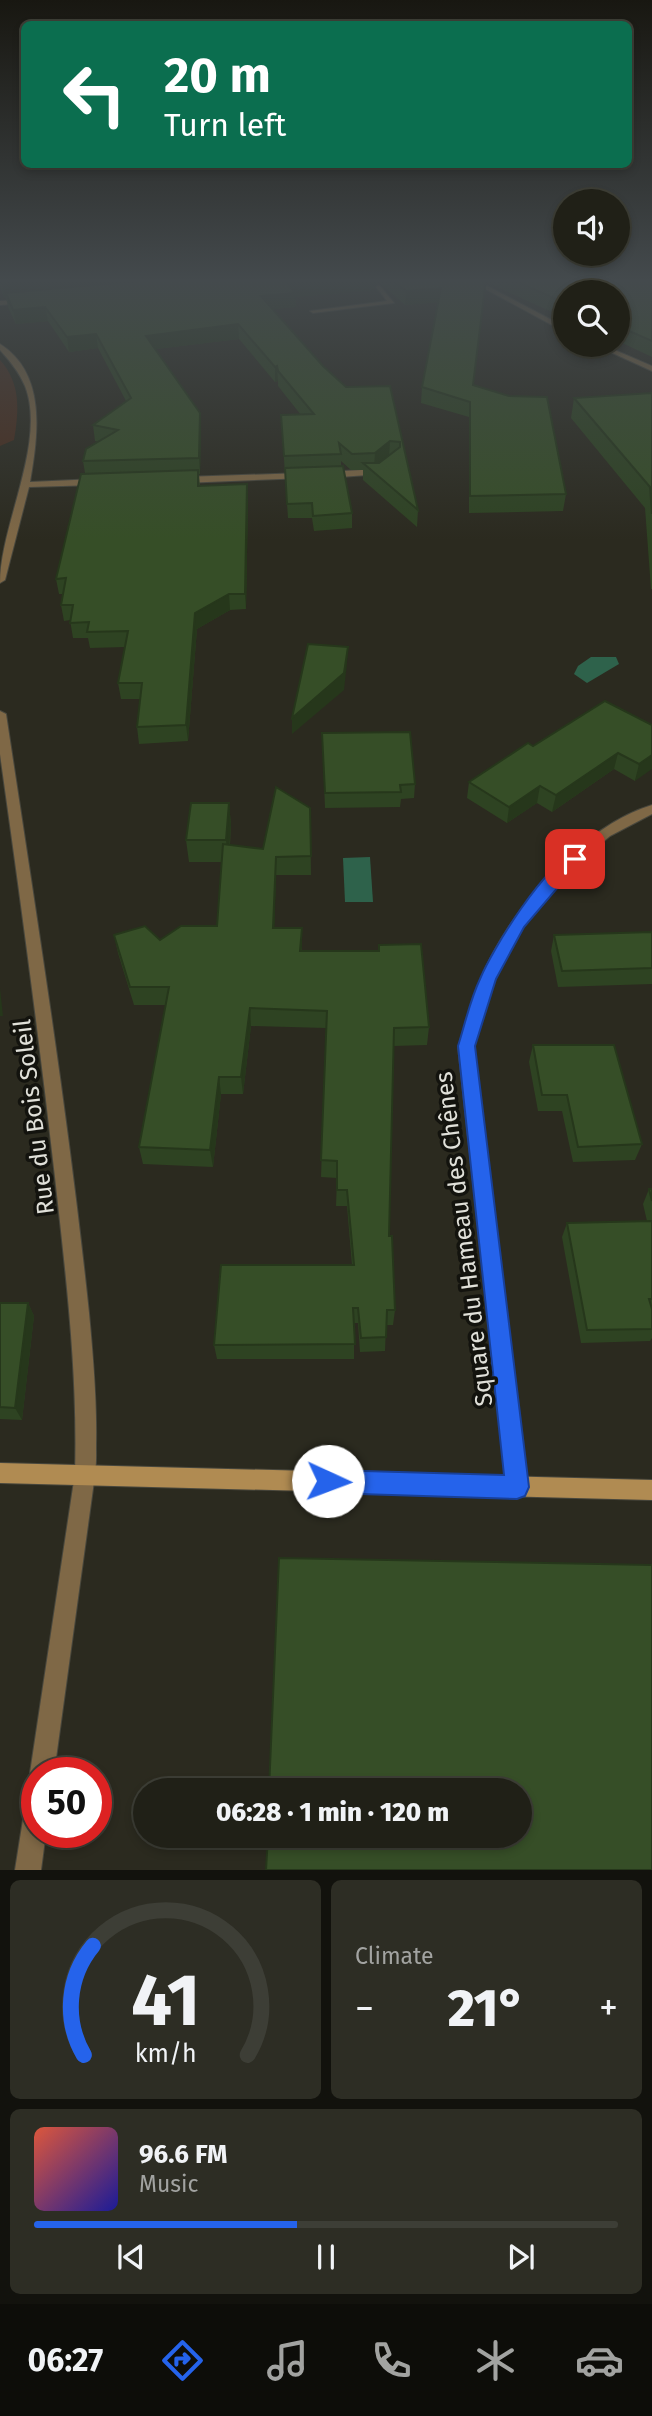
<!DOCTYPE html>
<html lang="en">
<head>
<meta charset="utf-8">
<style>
	body { margin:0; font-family:"Fira Sans",sans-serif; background:#2d2d24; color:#f1f3f6; height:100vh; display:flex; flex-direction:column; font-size:26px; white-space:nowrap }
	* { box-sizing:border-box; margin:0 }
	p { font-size:23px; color:#a2a3a1 }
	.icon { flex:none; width:38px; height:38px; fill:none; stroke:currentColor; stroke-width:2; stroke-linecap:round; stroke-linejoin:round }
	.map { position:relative; height:1870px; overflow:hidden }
	.sheet { display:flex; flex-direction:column; gap:10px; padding:10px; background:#12120d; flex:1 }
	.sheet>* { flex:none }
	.guide { position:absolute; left:21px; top:21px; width:611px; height:147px; border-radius:10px; box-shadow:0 4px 10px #0003,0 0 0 2px #3d3e36; background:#0b6e4f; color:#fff; overflow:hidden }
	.buttons { position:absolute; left:553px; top:189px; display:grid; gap:14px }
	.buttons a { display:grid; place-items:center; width:77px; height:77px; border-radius:50%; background:#202017; box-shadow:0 4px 10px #0003,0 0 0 2px #3d3e36; font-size:35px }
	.speed { position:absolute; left:21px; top:1757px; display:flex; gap:14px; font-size:35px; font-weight:700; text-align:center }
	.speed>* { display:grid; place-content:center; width:91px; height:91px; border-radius:50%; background:#202017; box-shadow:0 4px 10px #0003,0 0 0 2px #3d3e36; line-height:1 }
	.speed .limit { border:10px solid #d22; background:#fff; color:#111 }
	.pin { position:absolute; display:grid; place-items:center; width:60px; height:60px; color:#fff; margin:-30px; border-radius:14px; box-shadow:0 4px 10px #0006 }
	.me { position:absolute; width:77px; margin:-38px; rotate:92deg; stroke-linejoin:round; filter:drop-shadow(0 0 5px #0008) }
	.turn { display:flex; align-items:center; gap:24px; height:147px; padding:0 28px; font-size:32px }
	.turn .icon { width:91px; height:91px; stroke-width:2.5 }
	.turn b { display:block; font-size:49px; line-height:60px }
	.big { font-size:52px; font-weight:800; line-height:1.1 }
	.sheet .tile { flex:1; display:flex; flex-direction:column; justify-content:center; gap:10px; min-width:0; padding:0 24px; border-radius:10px; background:#2d2d24 }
	.sheet .dial { align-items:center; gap:0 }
	.dial svg { height:182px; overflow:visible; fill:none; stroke:#3d3e36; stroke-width:7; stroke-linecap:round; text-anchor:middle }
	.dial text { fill:#f1f3f6; stroke:none }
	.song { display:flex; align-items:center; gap:21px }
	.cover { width:84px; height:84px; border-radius:10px; background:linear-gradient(135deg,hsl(10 70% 55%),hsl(240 70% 35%)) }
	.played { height:7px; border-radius:4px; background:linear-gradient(90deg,#2563eb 45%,#3d3e36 45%) }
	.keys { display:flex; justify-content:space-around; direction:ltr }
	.heat { display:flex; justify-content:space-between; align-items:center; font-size:38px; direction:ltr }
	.sheet .tiles { flex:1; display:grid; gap:10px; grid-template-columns:1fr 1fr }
	.tile:last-child { grid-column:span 2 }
	.trip { position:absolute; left:133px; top:1778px; width:399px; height:70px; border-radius:35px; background:#202017; box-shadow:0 4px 10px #0003,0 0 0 2px #3d3e36; font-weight:800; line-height:70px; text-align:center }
	.menu { display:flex; height:112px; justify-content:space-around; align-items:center; background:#0d0d09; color:#a2a3a1 }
	.menu .icon { width:49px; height:49px }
	.menu .current { color:#2563eb }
	.menu b { font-size:32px; color:#f1f3f6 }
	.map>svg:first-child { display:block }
	.green { fill:#492c1c }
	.water { fill:#2e624b }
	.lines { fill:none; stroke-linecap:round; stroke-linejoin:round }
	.service-casing { stroke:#48473d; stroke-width:2 }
	.minor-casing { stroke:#48473d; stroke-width:2 }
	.secondary-casing { stroke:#48473d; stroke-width:2 }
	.service { fill:#7f6846; fill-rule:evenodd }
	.minor { fill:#7f6846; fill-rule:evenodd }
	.secondary { fill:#b08b52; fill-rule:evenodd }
	.wall { fill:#2e4322 }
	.shaded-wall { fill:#26371b }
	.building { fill:#364e27; stroke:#26371b; stroke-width:2 }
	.route { fill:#2563eb; stroke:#184099; stroke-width:2 }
	.labels { text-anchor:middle; stroke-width:7; stroke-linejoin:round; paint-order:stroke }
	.street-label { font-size:24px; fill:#e0e0d9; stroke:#13130e }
</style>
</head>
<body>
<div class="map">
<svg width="652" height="1870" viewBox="0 0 652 1870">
	<rect width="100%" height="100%" fill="#2b2a1f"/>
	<!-- green -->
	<path class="green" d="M0,360C21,383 19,411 14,440L0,446Z"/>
	<!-- water -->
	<g class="water">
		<path d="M591,657H616L619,664L587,683L574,674L578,666Z"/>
		<path d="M370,857L373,902H345L343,858Z"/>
	</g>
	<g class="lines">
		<defs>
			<g id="service">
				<path d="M467,279H474L565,327V332Z"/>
				<path d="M379,285L394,303L313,313L310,311L387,301L376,287Z"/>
				<path d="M595,345H603L652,366V371Z"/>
				<path d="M85,1464L92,1467L95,1474L54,1773H37V1783L33,1782L30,1773L75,1474L78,1467Z"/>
				<path d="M37,1795V1832H46L41,1870H15L25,1807L28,1798Z"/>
			</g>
			<g id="minor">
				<path d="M27,300L25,303L0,305V301Z"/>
				<path d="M0,344C47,374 38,435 30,482L96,479L100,482L96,485L29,487L5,580L0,583C0,525 47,442 25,386C19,372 10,361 0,350Z"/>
				<path d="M379,469L383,472L382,474L326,478L322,475L326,472Z"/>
				<path d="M303,473L306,474V478L183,483L179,480L183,477Z"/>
				<path d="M0,711L6,714C36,913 68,1112 89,1313C93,1356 97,1401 96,1445C96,1457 97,1470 92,1481L85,1484L78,1481L75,1474C78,1374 66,1276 55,1177C39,1036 20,895 0,754Z"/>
				<path d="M652,805V814L610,836L564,875L523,927L495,979L474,1047L527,1487L524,1494L517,1497L510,1494L507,1487L458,1047C466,1025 472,1002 480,981C507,913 580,827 652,805Z"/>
			</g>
			<path id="secondary" d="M0,1463L652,1480V1500L0,1483Z"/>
		</defs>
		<!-- service casing -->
		<use href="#service" class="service-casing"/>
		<!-- minor casing -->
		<use href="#minor" class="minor-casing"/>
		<!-- secondary casing -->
		<use href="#secondary" class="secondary-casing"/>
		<!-- service -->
		<use href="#service" class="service"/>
		<!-- minor -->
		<use href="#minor" class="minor"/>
		<!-- secondary -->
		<use href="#secondary" class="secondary"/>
	</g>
	<!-- wall -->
	<g class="wall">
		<path d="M0,279H652V357L618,341V292H565V318L486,282L473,385L566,494L563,511L469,513V417L421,403L422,387L439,302L405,305L379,282L375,285V290L295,297L296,307L273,309L323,366L346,387L390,386L418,510L417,527L363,480V470H351L341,461V466L352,513V528L314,531L312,518H288L281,415H301L278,386V381L275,382L239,339L156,349L201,429L200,474H199L200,486L248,499L246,609L230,610L197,629L188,741L139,744L137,727L140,699H121L118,683L125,647L90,648L88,638H73L70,620L64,621L61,605L63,594H59L56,579L85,473L83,461L99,442L95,441L93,425L126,401L98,348L69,352L48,321L16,324L8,307L6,298H4L0,288Z"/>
		<path d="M652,393V589H651L645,508L571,418L574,398Z"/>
		<path d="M652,725L635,781L614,769L552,812L537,803L507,823L467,798L469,782L533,746Z"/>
		<path d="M322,733L415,784L414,798L401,799L400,807L325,808Z"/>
		<path d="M229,803L231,825L230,845L263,849L310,808L311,875H276L274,928L302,946V951H379V945L429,1027L427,1045L393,1046L389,1236L395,1310L393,1325H386L385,1351L360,1352L358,1323H354V1359H217L214,1345L352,1265L347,1206H336L337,1178L321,1177L326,1028L251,1026L243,1094H221L213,1167L143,1164L139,1147L166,1005H134L118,953L114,935L160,940L217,926L222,862H189L186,840Z"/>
		<path d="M652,932V984L558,987L551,951L554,935Z"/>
		<path d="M533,1045L642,1144L635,1160L573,1162L562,1111H538L529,1062Z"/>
		<path d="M649,1189H652V1338L650,1341L581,1343L562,1237L567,1223L647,1221L643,1204Z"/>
		<path d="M0,1303H28L34,1316L22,1420L0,1419Z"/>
	</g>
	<!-- shaded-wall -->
	<g class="shaded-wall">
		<path d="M68,279H225L6,293V298H4L2,284Z"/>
		<path d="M354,279H380L379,282L375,285V290L295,297L296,307L262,310L261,296L288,284Z"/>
		<path d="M441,288L440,302L405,305L406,291Z"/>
		<path d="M45,307L48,321L16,324L13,310Z"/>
		<path d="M238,324L239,339L148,350L146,336Z"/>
		<path d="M96,334L98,348L69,352L67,337Z"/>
		<path d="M277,366L278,381L275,382V367Z"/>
		<path d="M200,413L201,429L200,474L199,458Z"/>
		<path d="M390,441L389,457L374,469L375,453Z"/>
		<path d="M247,484L248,499L246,609L245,594Z"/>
		<path d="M229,594L230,610L197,629L188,741L186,725L195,613Z"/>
		<path d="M348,647L347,663L344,690L292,734V718Z"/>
		<path d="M618,753L614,769L552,812L556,795Z"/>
		<path d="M652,755V769L635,781L639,764Z"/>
		<path d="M540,786L537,803L507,823L509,807Z"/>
		<path d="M229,803L231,825L228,862L226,840Z"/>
		<path d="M276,857V875L274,946L273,928Z"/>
		<path d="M302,928V946L300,969V951Z"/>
		<path d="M0,988L3,1016H0Z"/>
		<path d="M250,1008L251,1026L243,1094L241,1077Z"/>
		<path d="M219,1077L221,1094L213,1167L210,1150Z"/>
		<path d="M28,1303L34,1316L22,1420L15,1408Z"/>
	</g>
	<!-- building -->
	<g class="building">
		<path d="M0,279H68L2,284Z"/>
		<path d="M159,279H354L288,284L295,293L261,296L323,366L346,387L390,386L418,510L363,463H379L400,447V442L390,441L375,453L352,454L339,443L341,454L284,456L281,415L314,414L278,371L277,366L275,367L238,324L146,336L200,413L199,458L83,461L86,449L118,430L93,425L131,398L96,334L67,337L45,307L13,310L6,293Z"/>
		<path d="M391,279H486L473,385L509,396L547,397L566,494L470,496V402L422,387L441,288L406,291Z"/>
		<path d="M511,279H652V341L618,326V292H565V303Z"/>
		<path d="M652,393V514L650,487L574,398Z"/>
		<path d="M343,466L352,513L313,516L312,503L287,504L285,468Z"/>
		<path d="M198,470V486L247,484L245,594H229L195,613L186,725L137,727L142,683H118L128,631L87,632L89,622L70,623L73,605H61L66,578L56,579L81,474Z"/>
		<path d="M308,644L348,647L344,673L292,718Z"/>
		<path d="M605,701L652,725V755L639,764L618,753L556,795L540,786L509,807L469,782L528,743L533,746Z"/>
		<path d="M410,732L415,784L400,785L401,792L325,793L322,733Z"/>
		<path d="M276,787L310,808L311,856L276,857L273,928H302L300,951H379V945L421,944L429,1027L394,1028L389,1236H392L395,1310H387L386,1337L361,1338L358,1308H353L355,1344L214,1345L221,1265H354L347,1190H337V1161L321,1160L327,1011L250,1008L241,1077H219L210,1150L139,1147L169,987H130L114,935L145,926L160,940L181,926H217L223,844L263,849Z"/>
		<path d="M191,803H229L226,840H186Z"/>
		<path d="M652,932V968L562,971L554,935Z"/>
		<path d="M533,1045H614L642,1144L578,1147L567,1095H542Z"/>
		<path d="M649,1189H652V1201Z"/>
		<path d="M652,1221V1299H649L652,1309V1329L587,1330L567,1223Z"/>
		<path d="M0,1303H28L15,1408L0,1407Z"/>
		<path d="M279,1558L652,1565V1870H266L268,1836H520V1790H269Z"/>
	</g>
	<!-- sky -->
	<linearGradient id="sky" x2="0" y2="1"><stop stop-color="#181711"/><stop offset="0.52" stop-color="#444a4d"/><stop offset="1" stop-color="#444a4d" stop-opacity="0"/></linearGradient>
	<rect width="652" height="540" fill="url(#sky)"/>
	<!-- route -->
	<path class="route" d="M575,854L582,859L524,927L496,979L475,1046L529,1487L525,1496L517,1499L328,1493L319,1490L316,1481L319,1473L328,1470L504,1475L458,1046C465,1024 470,1000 480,979C492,950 545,863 575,854Z"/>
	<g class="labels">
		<!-- street labels -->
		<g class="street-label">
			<text transform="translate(34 1117) rotate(-97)" y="8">Rue du Bois Soleil</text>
			<text transform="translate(464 1239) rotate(-97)" y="8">Square du Hameau des Chênes</text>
		</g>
	</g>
</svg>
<div class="buttons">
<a><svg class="icon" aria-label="sound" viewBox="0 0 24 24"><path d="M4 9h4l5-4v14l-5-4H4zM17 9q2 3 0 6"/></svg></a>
<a><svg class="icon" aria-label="search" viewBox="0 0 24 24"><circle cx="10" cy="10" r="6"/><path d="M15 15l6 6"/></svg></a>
</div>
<div class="speed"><div class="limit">50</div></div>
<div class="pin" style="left:575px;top:859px;background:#d93025"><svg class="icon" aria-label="arrive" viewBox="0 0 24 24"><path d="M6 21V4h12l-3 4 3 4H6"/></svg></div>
<svg class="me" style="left:328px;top:1481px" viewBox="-20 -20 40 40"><circle r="19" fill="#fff"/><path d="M0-13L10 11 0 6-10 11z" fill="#2563eb"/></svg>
<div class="trip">06:28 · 1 min · 120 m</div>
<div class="guide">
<div class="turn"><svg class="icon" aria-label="left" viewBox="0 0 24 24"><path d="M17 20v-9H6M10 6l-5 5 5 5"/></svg><div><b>20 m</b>Turn left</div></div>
</div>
</div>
<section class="sheet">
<div class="tiles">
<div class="tile dial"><svg viewBox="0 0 100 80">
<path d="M14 69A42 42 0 1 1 86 69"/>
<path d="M14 69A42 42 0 0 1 18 21" stroke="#2563eb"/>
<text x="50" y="56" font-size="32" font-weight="700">41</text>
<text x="50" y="72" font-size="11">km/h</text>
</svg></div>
<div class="tile"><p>Climate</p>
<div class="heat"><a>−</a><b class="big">21°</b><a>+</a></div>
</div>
<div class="tile">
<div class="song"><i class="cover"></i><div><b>96.6 FM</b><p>Music</p></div></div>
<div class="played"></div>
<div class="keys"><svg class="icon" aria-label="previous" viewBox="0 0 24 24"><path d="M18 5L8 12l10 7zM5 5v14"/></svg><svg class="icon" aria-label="pause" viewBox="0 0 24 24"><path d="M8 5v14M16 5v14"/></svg><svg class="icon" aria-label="next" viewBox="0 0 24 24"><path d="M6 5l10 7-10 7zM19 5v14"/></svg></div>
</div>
</div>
</section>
<nav class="menu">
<b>06:27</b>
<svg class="icon current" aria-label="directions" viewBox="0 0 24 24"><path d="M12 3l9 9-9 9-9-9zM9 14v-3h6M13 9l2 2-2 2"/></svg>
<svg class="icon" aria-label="music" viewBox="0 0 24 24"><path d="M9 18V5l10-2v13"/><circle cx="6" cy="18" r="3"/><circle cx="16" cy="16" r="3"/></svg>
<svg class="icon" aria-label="phone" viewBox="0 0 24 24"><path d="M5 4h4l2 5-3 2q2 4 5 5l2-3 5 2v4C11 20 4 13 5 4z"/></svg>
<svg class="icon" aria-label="climate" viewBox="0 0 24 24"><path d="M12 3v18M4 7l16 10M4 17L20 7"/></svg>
<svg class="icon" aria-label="car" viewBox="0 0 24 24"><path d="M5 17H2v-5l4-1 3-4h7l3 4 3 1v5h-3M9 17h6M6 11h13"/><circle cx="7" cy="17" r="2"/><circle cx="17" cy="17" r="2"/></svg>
</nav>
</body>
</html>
